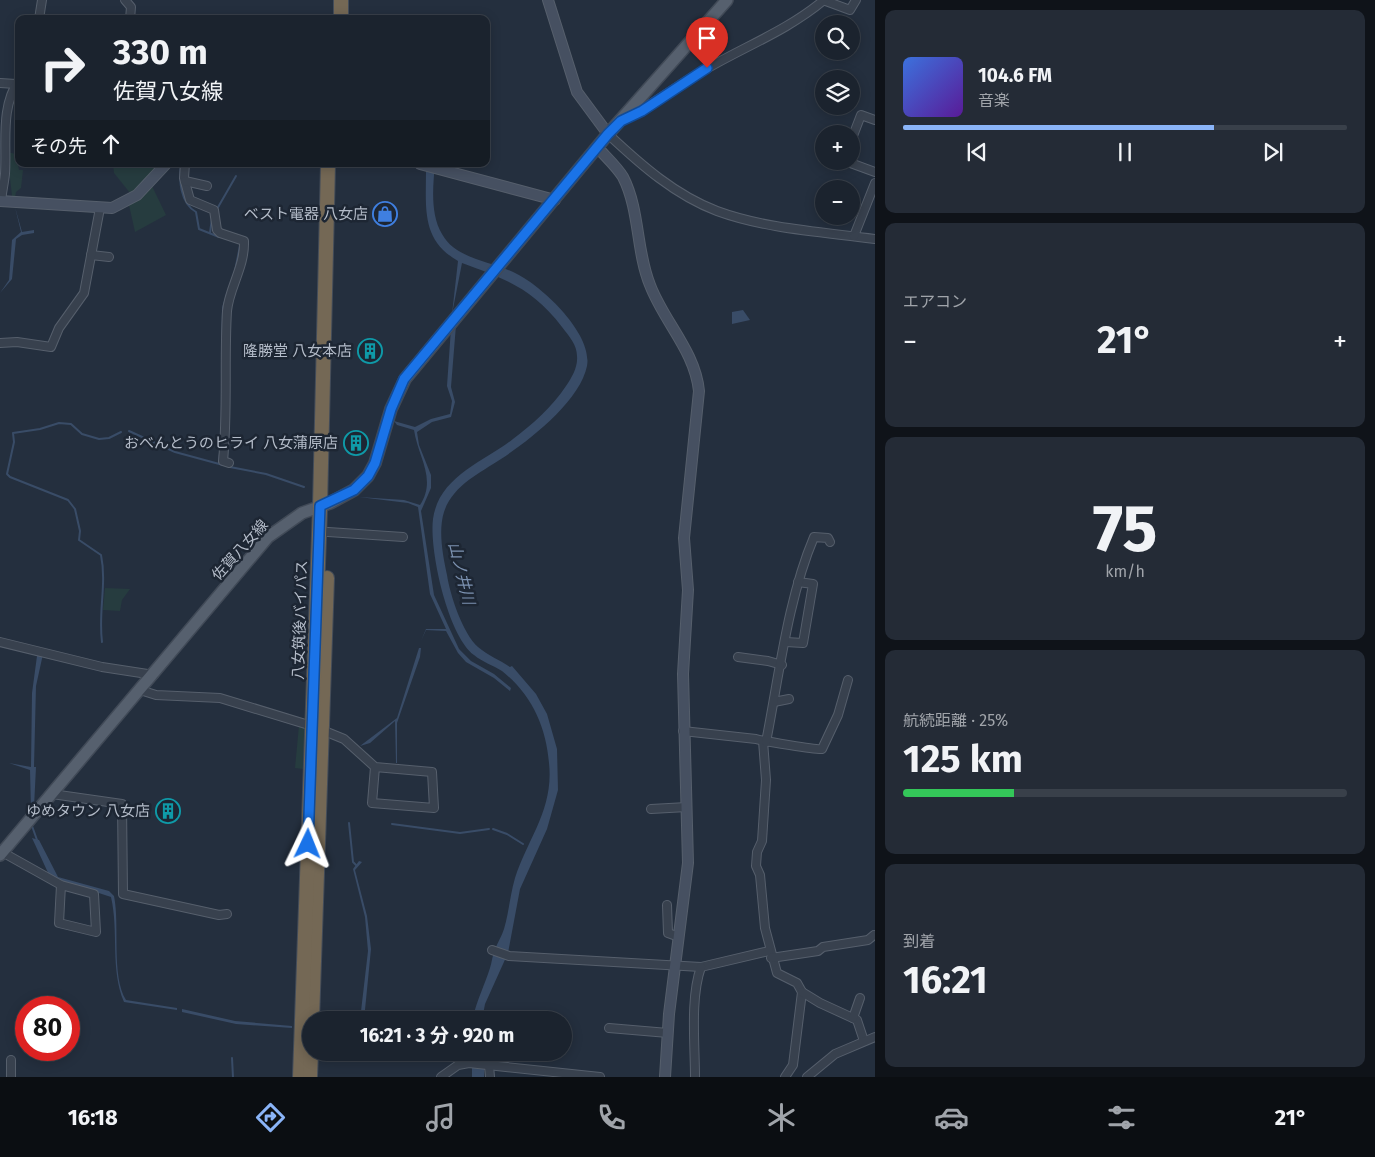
<!DOCTYPE html>
<html lang="ja">
<head>
<meta charset="utf-8">
<style>
	body { margin:0; font-family:"Fira Sans","Noto Sans JP",sans-serif; background:#242b36; color:#f1f3f6; height:100vh; display:flex; flex-direction:column; font-size:19px; white-space:nowrap }
	* { box-sizing:border-box; margin:0 }
	p { font-size:16px; color:#a0a4aa }
	.icon { flex:none; width:28px; height:28px; fill:none; stroke:currentColor; stroke-width:2; stroke-linecap:round; stroke-linejoin:round }
	.map { position:relative; flex:1; overflow:hidden }
	.sheet { display:flex; flex-direction:column; gap:10px; padding:10px; background:#0f1319; width:500px }
	.sheet>* { flex:none }
	.top-card { position:absolute; left:15px; top:15px; width:475px; height:152px; border-radius:10px; box-shadow:0 2px 12px #0003,0 0 0 1px #39404a; background:#1b232e; color:#f1f3f6; overflow:hidden }
	.controls { position:absolute; left:815px; top:15px; display:grid; gap:10px }
	.controls a { display:grid; place-items:center; width:45px; height:45px; border-radius:50%; background:#1b232e; box-shadow:0 2px 12px #0003,0 0 0 1px #39404a; font-size:25px }
	.speed { position:absolute; left:15px; top:996px; display:flex; gap:10px; font-size:25px; font-weight:700; text-align:center }
	.speed>* { display:grid; place-content:center; width:65px; height:65px; border-radius:50%; background:#1b232e; box-shadow:0 2px 12px #0003,0 0 0 1px #39404a; line-height:1 }
	.speed .limit { border:8px solid #d22; background:#fff; color:#111 }
	.pin { position:absolute; display:grid; place-items:center; width:42px; height:42px; color:#fff; margin:-51px -21px; border-radius:50% 50% 50% 0; rotate:-45deg; box-shadow:0 0 5px #0007 }
	.pin .icon { rotate:45deg }
	.me { position:absolute; width:55px; margin:-28px; rotate:2deg; stroke-linejoin:round; filter:drop-shadow(0 0 4px #0008) }
	.turn { display:flex; align-items:center; gap:18px; height:105px; padding:0 15px; font-size:22px }
	.turn .icon { width:65px; height:65px; stroke-width:2.5 }
	.turn b { display:block; font-size:35px; line-height:42px }
	.then { display:flex; align-items:center; height:48px; padding:0 15px; background:#0003; gap:10px; font-size:19px }
	.big { font-size:38px; font-weight:700; line-height:1.1 }
	.sheet .widget { flex:1; display:flex; flex-direction:column; justify-content:center; gap:8px; min-width:0; padding:0 18px; border-radius:10px; background:#242b36 }
	.sheet .dial { align-items:center; gap:0 }
	.dial b { font-size:65px; line-height:1 }
	.song { display:flex; align-items:center; gap:15px }
	.cover { width:60px; height:60px; border-radius:8px; background:linear-gradient(135deg,hsl(220 70% 55%),hsl(270 70% 35%)) }
	.played { height:5px; border-radius:2px; background:linear-gradient(90deg,#8ab4f8 70%,#39404a 70%) }
	.keys { display:flex; justify-content:space-around; direction:ltr }
	.heat { display:flex; justify-content:space-between; align-items:center; font-size:28px; direction:ltr }
	.charge { height:8px; border-radius:4px; background:linear-gradient(90deg,#34c759 25%,#39404a 0) }
	.trip { position:absolute; left:302px; top:1011px; width:270px; height:50px; border-radius:25px; background:#1b232e; box-shadow:0 2px 12px #0003,0 0 0 1px #39404a; font-weight:700; line-height:50px; text-align:center }
	.tab-bar { display:flex; height:80px; justify-content:space-around; align-items:center; background:#0b0e12; color:#a0a4aa }
	.tab-bar .icon { width:35px; height:35px }
	.tab-bar .current { color:#8ab4f8 }
	.tab-bar b { font-size:22px; color:#f1f3f6 }
	main { display:flex; flex:1; min-height:0 }
	.map>svg:first-child { display:block }
	.green { fill:#263c3f }
	.water { fill:#394c67 }
	.lines { fill:none; stroke-linecap:round; stroke-linejoin:round }
	.stream { stroke:#394c67; stroke-width:2 }
	.street-casing { stroke:#565f6c; stroke-width:10 }
	.secondary-casing { stroke:#565f6c; stroke-width:12 }
	.primary-casing { stroke:#414a57; stroke-width:14 }
	.highway-casing { stroke:#434c59; stroke-width:16 }
	.street { stroke:#38414e; stroke-width:8 }
	.secondary { stroke:#465061; stroke-width:10 }
	.primary { stroke:#56606e; stroke-width:11 }
	.highway { stroke:#746855; stroke-width:14 }
	.route-casing { stroke:#114b97; stroke-width:12 }
	.route { stroke:#1a73e8; stroke-width:9 }
	.labels { text-anchor:middle; stroke-width:5; stroke-linejoin:round; paint-order:stroke }
	.poi-label { font-size:15px; fill:#b4bcc9; stroke:#1d2633; text-anchor:end }
	.street-label { font-size:15px; fill:#b4bcc9; stroke:#1d2633 }
	.water-label { font-size:16px; font-style:italic; fill:#7c92b1; stroke:#1d2633 }
</style>
</head>
<body>
<main>
<div class="map">
<svg width="875" height="1077" viewBox="0 0 875 1077">
	<rect width="100%" height="100%" fill="#242f3e"/>
	<!-- green -->
	<g class="green">
		<path d="M7,152L16,154L19,170H23L21,188L16,192L15,197L12,196Z"/>
		<path d="M113,164H162L134,192L130,193L114,173Z"/>
		<path d="M152,186L166,215L135,232L129,205Z"/>
		<path d="M105,588L130,589L122,600L120,611L103,610Z"/>
		<path d="M299,725L305,727L303,769L295,768Z"/>
	</g>
	<!-- water -->
	<g class="water">
		<path d="M435,164C433,186 430,214 442,234C456,260 493,261 517,274C543,287 593,334 587,366C580,401 530,440 501,459C480,473 453,485 444,512C438,531 443,556 447,575C450,595 463,634 478,647C487,655 500,660 510,667L512,666L536,694L547,714L557,749L558,790L547,829L520,889L508,953L485,1004L482,1020H472L473,1017C477,1000 485,984 490,968C492,962 492,956 495,950C497,943 502,936 504,929C509,912 510,895 515,878C528,838 554,809 549,763C546,726 531,694 502,671C493,665 482,662 474,655C448,636 429,550 433,519C439,476 484,462 513,439C533,424 552,407 566,386C572,377 578,367 577,356C577,345 569,336 562,327C533,289 506,279 462,263L452,314L458,261C421,240 426,208 426,170Z"/>
		<path d="M15,207L22,232L34,230V233L22,235L16,239L12,279L0,293L9,280L12,240L21,232Z"/>
		<path d="M743,310L750,320L732,324V312Z"/>
		<path d="M456,325L451,387L455,402L451,417L432,422L417,432L419,445L431,475V488L421,511L434,595L459,649L471,661L494,674L511,688L510,691L494,678L466,662L458,653L446,631L426,630L421,641L426,629H446L430,594L418,507L408,503L359,497L404,500L420,505C437,479 418,457 414,430L397,425L394,421L415,427L431,419L450,414L452,401L447,386L451,328Z"/>
		<path d="M419,648H421L420,657L397,723V763H396L395,721L370,743L360,746L397,718Z"/>
		<path d="M30,652L43,654L36,686L34,767H36L34,807L31,811L30,770L9,763L31,767L32,693L37,656Z"/>
		<path d="M32,838L39,840L58,877L109,891L114,896C120,925 111,976 126,1000L177,1008V1010L124,1002C110,969 119,932 111,897L50,877Z"/>
		<path d="M359,861L362,862L355,870L367,916L371,949L364,1020H360L368,951L365,917L353,869Z"/>
		<path d="M182,1009L235,1021L292,1026V1028L236,1024L182,1012Z"/>
		<path d="M472,1053H485L484,1077H472Z"/>
	</g>
	<g class="lines">
		<!-- stream -->
		<g class="stream">
			<path d="M181,164C179,180 180,203 196,212L199,229L219,237"/>
			<path d="M217,209L236,176"/>
			<path d="M210,233L212,218"/>
			<path d="M235,271L240,246"/>
			<path d="M222,359L223,308L227,294"/>
			<path d="M129,431L175,452L223,465"/>
			<path d="M219,463L221,443"/>
			<path d="M230,467L266,474L304,487"/>
			<path d="M102,642C98,612 107,584 101,555L79,540L80,531L75,509L68,500L10,477L7,474L14,442L13,433L40,429L59,423L71,424L82,434L99,439L109,438L121,432"/>
			<path d="M349,823L353,862L356,865"/>
			<path d="M392,824L460,833L489,829"/>
			<path d="M32,826L37,840"/>
			<path d="M493,829L507,834L523,844"/>
			<path d="M232,1058L233,1077"/>
		</g>
		<defs>
			<g id="street">
				<path d="M125,0L131,7L130,19"/>
				<path d="M823,0L850,10L856,0"/>
				<path d="M39,19L42,0"/>
				<path d="M0,83L16,84"/>
				<path d="M622,120C653,106 678,84 708,68C748,45 788,30 824,0"/>
				<path d="M608,134C641,165 675,195 717,211C766,229 823,232 875,239"/>
				<path d="M851,141L861,115L875,120"/>
				<path d="M845,161L875,172"/>
				<path d="M185,164L184,178L190,200L214,210L217,230L220,233L244,241C245,267 229,288 227,311C224,361 228,411 223,461L229,463"/>
				<path d="M185,181L207,186"/>
				<path d="M1,201C2,192 4,183 5,174C7,143 0,107 19,80"/>
				<path d="M854,236L875,183"/>
				<path d="M91,255L109,257"/>
				<path d="M0,343L17,342L51,347L59,328L84,293L100,208"/>
				<path d="M328,532L403,537"/>
				<path d="M0,642L102,667L154,675"/>
				<path d="M786,642L803,643L813,584L798,582"/>
				<path d="M738,657L768,661L782,665"/>
				<path d="M140,690L156,695L220,698L312,726L344,739L375,767L432,772L434,808L372,803L375,767"/>
				<path d="M774,702L789,699"/>
				<path d="M683,731L756,739C763,741 817,750 822,749L838,715L848,680"/>
				<path d="M763,741L766,780L762,841L757,852L756,866L760,875L765,928L777,973L797,983L802,992L793,1065L785,1077"/>
				<path d="M766,742C779,676 788,598 814,537L828,538L830,542"/>
				<path d="M52,794L122,804L123,894L219,915L227,914"/>
				<path d="M651,809L687,807"/>
				<path d="M2,852L61,885L94,894L96,932L59,923L61,885"/>
				<path d="M667,905L668,933L679,937"/>
				<path d="M492,950L509,956L701,967L769,951"/>
				<path d="M771,958L818,951L823,947L868,940L874,935"/>
				<path d="M802,992L820,1003L857,1020L864,1041"/>
				<path d="M853,1018L860,998"/>
				<path d="M609,1028L668,1033"/>
				<path d="M488,1054L490,1077"/>
				<path d="M11,1077V1060"/>
				<path d="M441,1077L458,1065L469,1063L600,1077"/>
				<path d="M695,1077C695,1044 690,998 701,967"/>
				<path d="M807,1077L835,1054L875,1037"/>
			</g>
			<g id="secondary">
				<path d="M548,0L577,92L608,134"/>
				<path d="M598,148C606,157 617,167 623,177C640,210 636,251 650,285C664,322 695,351 699,391L684,538L688,590L683,674L688,863L669,1014L665,1077"/>
				<path d="M420,164L555,200"/>
				<path d="M0,201L112,208L137,195L166,164"/>
			</g>
			<path id="primary" d="M0,855L268,537L302,513L330,503L354,490L368,476L375,463L391,409L405,379L608,134L727,0"/>
			<g id="highway">
				<path d="M341,19V0"/>
				<path d="M312,1020L327,578"/>
				<path d="M300,1077L320,507L328,164"/>
				<path d="M310,1077L311,1052"/>
			</g>
		</defs>
		<!-- street casing -->
		<use href="#street" class="street-casing"/>
		<!-- secondary casing -->
		<use href="#secondary" class="secondary-casing"/>
		<!-- primary casing -->
		<use href="#primary" class="primary-casing"/>
		<!-- highway casing -->
		<use href="#highway" class="highway-casing"/>
		<!-- street -->
		<use href="#street" class="street"/>
		<!-- secondary -->
		<use href="#secondary" class="secondary"/>
		<!-- primary -->
		<use href="#primary" class="primary"/>
		<!-- highway -->
		<use href="#highway" class="highway"/>
	</g>
	<g class="lines">
		<defs>
			<path id="route" d="M308,844L320,506L354,490L368,476L375,463L391,409L404,379L608,134L621,121L642,111L707,68"/>
		</defs>
		<!-- route casing -->
		<use href="#route" class="route-casing"/>
		<!-- route -->
		<use href="#route" class="route"/>
	</g>
	<!-- icons -->
	<defs>
		<symbol id="shop-ring" viewBox="-11 -11 22 22"><circle r="9.5" fill="#1d2633" stroke="#3f7fe0" stroke-width="1.5"/><path d="M-5-2.5h2.3a2.7 3.5 0 0 1 5.4 0H5L5.5 6h-11ZM-1.5-2.5h3a1.5 2.3 0 0 0-3 0Z" fill="#3f7fe0"/></symbol>
		<symbol id="building-ring" viewBox="-11 -11 22 22"><circle r="9.5" fill="#1d2633" stroke="#0f9aa8" stroke-width="1.5"/><path d="M-4-6H4V6H1V3H-1V6H-4ZM-2.5-4.3h1.7v1.8h-1.7ZM.8-4.3h1.7v1.8H.8ZM-2.5-1h1.7V.8h-1.7ZM.8-1h1.7V.8H.8Z" fill="#0f9aa8"/></symbol>
	</defs>
	<g fill-rule="evenodd">
		<use href="#shop-ring" x="371" y="200" width="28" height="28"/>
		<use href="#building-ring" x="356" y="337" width="28" height="28"/>
		<use href="#building-ring" x="342" y="429" width="28" height="28"/>
		<use href="#building-ring" x="154" y="797" width="28" height="28"/>
	</g>
	<g class="labels">
		<!-- poi labels -->
		<g class="poi-label">
			<text x="368" y="219">ベスト電器 八女店</text>
			<text x="352" y="356">隆勝堂 八女本店</text>
			<text x="338" y="448">おべんとうのヒライ 八女蒲原店</text>
			<text x="150" y="816">ゆめタウン 八女店</text>
		</g>
		<!-- street labels -->
		<g class="street-label">
			<text transform="translate(240 550) rotate(-48)" y="5">佐賀八女線</text>
			<text transform="translate(300 620) rotate(-88)" y="5">八女筑後バイパス</text>
		</g>
		<!-- water labels -->
		<g class="water-label">
			<text transform="translate(462 573) rotate(76)" y="6">山ノ井川</text>
		</g>
	</g>
</svg>
<div class="controls">
<a><svg class="icon" aria-label="search" viewBox="0 0 24 24"><circle cx="10" cy="10" r="6"/><path d="M15 15l6 6"/></svg></a>
<a><svg class="icon" aria-label="layers" viewBox="0 0 24 24"><path d="M12 4l9 5-9 5-9-5zM3 14l9 5 9-5"/></svg></a>
<a>+</a>
<a>−</a>
</div>
<div class="speed"><div class="limit">80</div></div>
<div class="pin" style="left:707px;top:68px;background:#d93025"><svg class="icon" aria-label="arrive" viewBox="0 0 24 24"><path d="M6 21V4h12l-3 4 3 4H6"/></svg></div>
<svg class="me" style="left:308px;top:844px" viewBox="-20 -20 40 40"><path d="M0-17L14 15 0 8-14 15z" fill="#1a73e8" stroke="#fff" stroke-width="4"/></svg>
<div class="trip">16:21 · 3 分 · 920 m</div>
<div class="top-card">
<div class="turn"><svg class="icon" aria-label="right" viewBox="0 0 24 24"><path d="M7 20v-9h11M14 6l5 5-5 5"/></svg><div><b>330 m</b>佐賀八女線</div></div>
<div class="then">その先<svg class="icon" aria-label="ahead" viewBox="0 0 24 24"><path d="M12 20V5M6 11l6-6 6 6"/></svg></div>
</div>
</div>
<section class="sheet">
<div class="widget">
<div class="song"><i class="cover"></i><div><b>104.6 FM</b><p>音楽</p></div></div>
<div class="played"></div>
<div class="keys"><svg class="icon" aria-label="previous" viewBox="0 0 24 24"><path d="M18 5L8 12l10 7zM5 5v14"/></svg><svg class="icon" aria-label="pause" viewBox="0 0 24 24"><path d="M8 5v14M16 5v14"/></svg><svg class="icon" aria-label="next" viewBox="0 0 24 24"><path d="M6 5l10 7-10 7zM19 5v14"/></svg></div>
</div>
<div class="widget"><p>エアコン</p>
<div class="heat"><a>−</a><b class="big">21°</b><a>+</a></div>
</div>
<div class="widget dial"><b>75</b><p>km/h</p></div>
<div class="widget"><p>航続距離 · 25%</p><b class="big">125 km</b><div class="charge"></div></div>
<div class="widget"><p>到着</p><b class="big">16:21</b></div>
</section>
</main>
<nav class="tab-bar">
<b>16:18</b>
<svg class="icon current" aria-label="directions" viewBox="0 0 24 24"><path d="M12 3l9 9-9 9-9-9zM9 14v-3h6M13 9l2 2-2 2"/></svg>
<svg class="icon" aria-label="music" viewBox="0 0 24 24"><path d="M9 18V5l10-2v13"/><circle cx="6" cy="18" r="3"/><circle cx="16" cy="16" r="3"/></svg>
<svg class="icon" aria-label="phone" viewBox="0 0 24 24"><path d="M5 4h4l2 5-3 2q2 4 5 5l2-3 5 2v4C11 20 4 13 5 4z"/></svg>
<svg class="icon" aria-label="climate" viewBox="0 0 24 24"><path d="M12 3v18M4 7l16 10M4 17L20 7"/></svg>
<svg class="icon" aria-label="car" viewBox="0 0 24 24"><path d="M5 17H2v-5l4-1 3-4h7l3 4 3 1v5h-3M9 17h6M6 11h13"/><circle cx="7" cy="17" r="2"/><circle cx="17" cy="17" r="2"/></svg>
<svg class="icon" aria-label="filters" viewBox="0 0 24 24"><path d="M4 7h16M4 17h16"/><circle cx="9" cy="7" r="2"/><circle cx="15" cy="17" r="2"/></svg>
<b>21°</b>
</nav>
</body>
</html>
